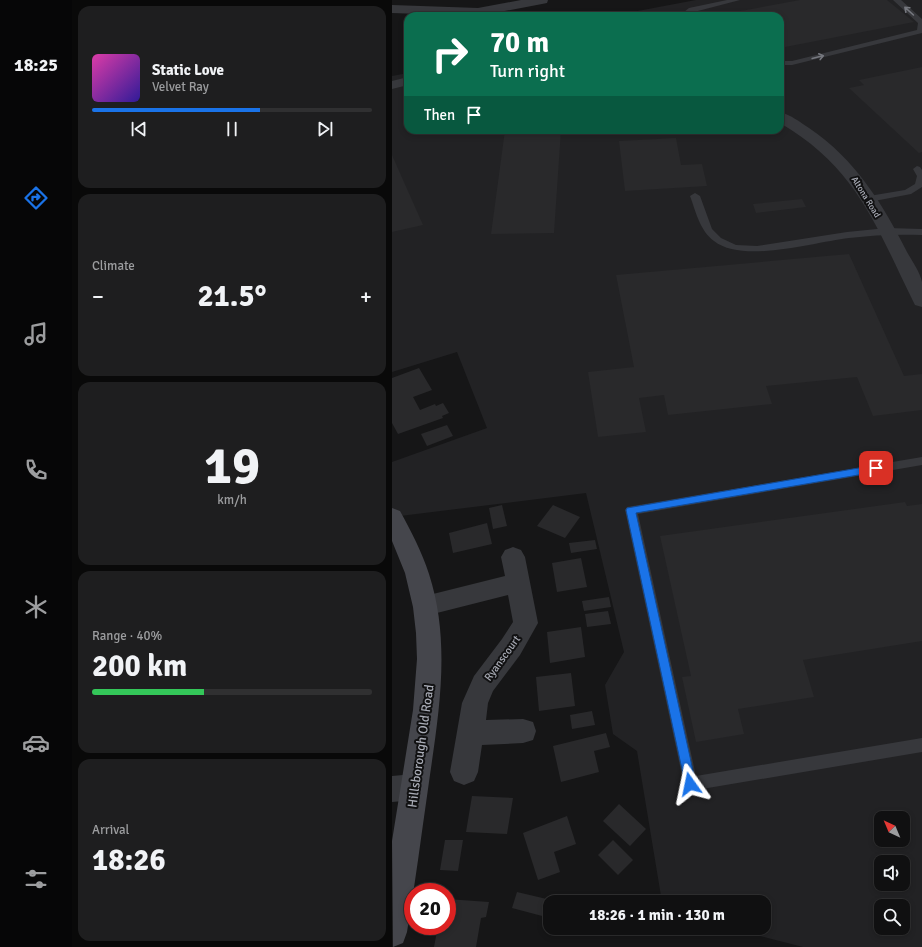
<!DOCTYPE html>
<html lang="en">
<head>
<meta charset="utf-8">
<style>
	body { margin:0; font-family:Signika,sans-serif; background:#1e1e1f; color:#f1f3f6; height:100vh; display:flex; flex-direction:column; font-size:15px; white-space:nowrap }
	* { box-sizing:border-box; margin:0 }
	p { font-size:13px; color:#9c9d9f }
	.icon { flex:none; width:22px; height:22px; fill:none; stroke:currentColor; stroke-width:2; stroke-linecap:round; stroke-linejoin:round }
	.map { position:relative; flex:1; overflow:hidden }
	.sheet { display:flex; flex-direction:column; gap:6px; padding:6px; background:#090909; width:320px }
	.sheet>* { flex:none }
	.guide { position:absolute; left:12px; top:12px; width:380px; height:122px; border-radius:12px; box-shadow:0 2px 6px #0003,0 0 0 1px #303031; background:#0b6e4f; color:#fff; overflow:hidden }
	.needle { width:26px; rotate:316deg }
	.buttons { position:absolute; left:482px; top:811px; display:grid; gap:8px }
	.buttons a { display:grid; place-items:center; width:36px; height:36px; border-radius:8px; background:#101011; box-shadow:0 2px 6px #0003,0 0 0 1px #303031; font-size:20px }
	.speed { position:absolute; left:12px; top:883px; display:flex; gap:8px; font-size:20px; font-weight:700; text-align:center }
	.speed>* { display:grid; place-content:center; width:52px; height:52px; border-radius:50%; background:#101011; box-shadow:0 2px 6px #0003,0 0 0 1px #303031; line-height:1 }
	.speed .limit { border:6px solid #d22; background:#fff; color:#111 }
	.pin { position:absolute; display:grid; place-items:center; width:34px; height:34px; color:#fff; margin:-17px; border-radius:8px; box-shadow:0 2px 6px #0006 }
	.me { position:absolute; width:44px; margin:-22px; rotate:348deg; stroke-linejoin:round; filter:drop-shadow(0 0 3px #0008) }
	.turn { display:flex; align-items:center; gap:14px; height:84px; padding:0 20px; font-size:18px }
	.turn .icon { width:52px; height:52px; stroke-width:2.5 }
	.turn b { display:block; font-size:28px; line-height:34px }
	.then { display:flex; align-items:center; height:38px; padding:0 20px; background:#0003; gap:8px; font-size:15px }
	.big { font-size:30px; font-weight:800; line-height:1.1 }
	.sheet .widget { flex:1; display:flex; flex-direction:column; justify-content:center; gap:6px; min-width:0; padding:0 14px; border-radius:12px; background:#1e1e1f }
	.sheet .dial { align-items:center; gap:0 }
	.dial b { font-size:52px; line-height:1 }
	.song { display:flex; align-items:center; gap:12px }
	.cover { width:48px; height:48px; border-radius:6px; background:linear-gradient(135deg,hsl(320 70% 55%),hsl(250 70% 35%)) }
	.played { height:4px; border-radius:2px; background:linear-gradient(90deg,#1a73e8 60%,#303031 60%) }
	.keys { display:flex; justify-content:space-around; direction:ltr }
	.heat { display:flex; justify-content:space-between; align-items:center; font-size:22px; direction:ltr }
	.charge { height:6px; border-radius:3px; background:linear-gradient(90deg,#34c759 40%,#303031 0) }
	.trip { position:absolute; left:151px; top:895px; width:228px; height:40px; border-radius:12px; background:#101011; box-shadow:0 2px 6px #0003,0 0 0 1px #303031; font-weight:800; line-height:40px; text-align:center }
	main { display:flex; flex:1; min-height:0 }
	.tabs { display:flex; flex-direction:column; width:72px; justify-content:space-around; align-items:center; background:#060607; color:#9c9d9f }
	.tabs .icon { width:28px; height:28px }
	.tabs .active { color:#1a73e8 }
	.tabs b { font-size:18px; color:#f1f3f6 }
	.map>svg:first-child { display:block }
	.built { fill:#222224; fill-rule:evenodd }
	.building { fill:#29292b }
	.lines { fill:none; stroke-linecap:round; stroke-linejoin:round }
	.lane { fill:#37383c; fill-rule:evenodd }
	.street { fill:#37383c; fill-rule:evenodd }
	.secondary { fill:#45464c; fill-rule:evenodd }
	.oneway { stroke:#76787f }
	.route { fill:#1a73e8; stroke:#114b97 }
	.labels { text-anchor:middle; stroke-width:4; stroke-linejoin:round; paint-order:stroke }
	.far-street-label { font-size:9px; fill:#a9acb6; stroke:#111112 }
	.street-label { font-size:11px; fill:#a9acb6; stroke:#111112 }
	.near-street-label { font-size:13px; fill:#a9acb6; stroke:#111112 }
</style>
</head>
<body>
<main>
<nav class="tabs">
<b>18:25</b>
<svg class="icon active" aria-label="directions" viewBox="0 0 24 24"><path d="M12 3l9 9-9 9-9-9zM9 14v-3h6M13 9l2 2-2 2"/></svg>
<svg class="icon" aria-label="music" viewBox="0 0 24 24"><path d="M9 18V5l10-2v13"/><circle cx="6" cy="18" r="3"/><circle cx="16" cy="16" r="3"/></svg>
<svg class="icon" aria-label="phone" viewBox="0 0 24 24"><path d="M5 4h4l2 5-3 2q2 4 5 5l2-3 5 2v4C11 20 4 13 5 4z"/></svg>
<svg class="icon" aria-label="climate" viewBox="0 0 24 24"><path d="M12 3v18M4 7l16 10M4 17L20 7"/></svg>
<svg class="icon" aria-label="car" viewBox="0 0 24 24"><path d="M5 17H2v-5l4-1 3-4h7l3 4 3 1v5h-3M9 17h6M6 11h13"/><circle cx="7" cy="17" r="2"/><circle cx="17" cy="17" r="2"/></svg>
<svg class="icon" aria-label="filters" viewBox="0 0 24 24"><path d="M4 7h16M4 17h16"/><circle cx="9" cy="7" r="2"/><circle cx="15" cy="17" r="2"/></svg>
</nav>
<section class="sheet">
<div class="widget">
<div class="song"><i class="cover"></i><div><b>Static Love</b><p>Velvet Ray</p></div></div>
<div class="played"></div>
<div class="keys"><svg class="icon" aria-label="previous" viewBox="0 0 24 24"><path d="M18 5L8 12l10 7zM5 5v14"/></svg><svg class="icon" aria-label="pause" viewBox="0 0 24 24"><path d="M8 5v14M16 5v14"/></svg><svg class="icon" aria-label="next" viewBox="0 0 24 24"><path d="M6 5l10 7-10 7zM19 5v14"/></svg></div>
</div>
<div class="widget"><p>Climate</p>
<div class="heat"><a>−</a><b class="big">21.5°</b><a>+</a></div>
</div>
<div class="widget dial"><b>19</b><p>km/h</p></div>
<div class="widget"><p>Range · 40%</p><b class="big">200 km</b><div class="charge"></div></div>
<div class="widget"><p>Arrival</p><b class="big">18:26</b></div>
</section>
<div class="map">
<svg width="530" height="947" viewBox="0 0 530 947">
	<rect width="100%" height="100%" fill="#161617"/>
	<!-- built -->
	<path class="built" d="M304,0H530V947H411L336,928H372V902H270L245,751L221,734L213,685L232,652L194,493L0,517V462L95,428L65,352L0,372V76L16,73V130H388V16H239L235,13ZM489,818H511V840H489ZM489,862H511V884H489ZM489,906H511V928H489Z"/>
	<!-- building -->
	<g class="building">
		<path d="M408,0H495L522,22L388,48V16H334L332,14Z"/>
		<path d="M530,67V152L527,153L457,88L472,85L467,80Z"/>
		<path d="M113,130H169L162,233L99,234Z"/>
		<path d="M284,138L289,165L310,164L315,186L233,191L227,141Z"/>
		<path d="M0,155L31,225L0,232Z"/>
		<path d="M410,199L414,207L364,213L361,204Z"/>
		<path d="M457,254L512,376L530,374V410L481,416L465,377L374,386L380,404L276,415L272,395L247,398L254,432L206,437L196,372L242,367L224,275Z"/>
		<path d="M27,368L40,390L21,397L28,410L43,404L44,406L51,403L57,413L50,416L51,418L6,434L0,423V378Z"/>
		<path d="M55,425L61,436L35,446L29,434Z"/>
		<path d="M513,502L515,506L530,504V641L411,660L422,697L346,709L352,734L304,742L290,677L299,676L268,536Z"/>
		<path d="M110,505L115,526L101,529L97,508Z"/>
		<path d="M161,505L188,517L173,538L145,526Z"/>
		<path d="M95,523L100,544L61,553L57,533Z"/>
		<path d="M203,540L205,549L179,553L177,543Z"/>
		<path d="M189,558L195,587L165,592L160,563Z"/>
		<path d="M217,597L219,607L192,611L190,601Z"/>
		<path d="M216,611L219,624L195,627L193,614Z"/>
		<path d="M189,627L193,657L158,663L155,632Z"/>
		<path d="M179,673L183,706L147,711L144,677Z"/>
		<path d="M200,711L203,725L180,729L178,715Z"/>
		<path d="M214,733L218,747L202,751L207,772L169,782L161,746Z"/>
		<path d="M80,796L121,798L115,834L74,832Z"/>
		<path d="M227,804L254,829L238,846L211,821Z"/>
		<path d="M175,816L184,844L162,852L168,872L146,880L131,833Z"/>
		<path d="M53,840H71L66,871L48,870Z"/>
		<path d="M221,840L241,860L226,875L206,855Z"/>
		<path d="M125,892L159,900L154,917L120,908Z"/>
		<path d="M55,899L97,902L94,917L89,918L84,947H42L46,926H55Z"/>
	</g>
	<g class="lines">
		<!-- lane -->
		<g class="lane">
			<path d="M335,0H348L302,12L296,16H287L297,8Z"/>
			<path d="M501,0H509L530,19V33L400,65H388V61H400L525,30L526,23Z"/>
			<path d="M525,166L528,167L530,170V187L519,194L477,202L472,199L477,196L513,190L523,184L525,176L521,169Z"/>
			<path d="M303,193L308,196L320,229L329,238L344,245L365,246L455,232L495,228L530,229V235C505,234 481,235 457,238C422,242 351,264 322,241C308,231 304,212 298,196Z"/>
			<path d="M530,457V465L246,514L304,776L530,738V752L298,791L293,789L233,510L235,507Z"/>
		</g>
		<!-- street -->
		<g class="street">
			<path d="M129,0H156L155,3L150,4L86,16L0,13V5L86,8Z"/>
			<path d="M16,77V85L0,89V81Z"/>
			<path d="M388,112C399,115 408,122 417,128C463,159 491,204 515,252C520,261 528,272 530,282C530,290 530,299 530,307L523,305L521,301C484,226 465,168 388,123Z"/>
			<path d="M121,547L129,550L133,557L146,623L128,655L101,691L96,703L94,720L131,719L141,722L144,731L141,740L131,743L90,745L86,772L82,781L72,785L62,781L58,772L70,703L82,676L110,639L121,622L116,595L33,616L24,613L21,606L24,599L33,596L113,576L109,557L113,550Z"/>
			<path d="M22,774L32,778L36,787L32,796L22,800L0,802V776Z"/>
		</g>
		<!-- secondary -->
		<path class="secondary" d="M0,508L8,511C19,531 30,552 37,574C60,645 46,717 36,789C29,837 23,885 15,932L11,943L1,947L0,841L21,710L25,659L24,633L21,607L13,573L0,541Z"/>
	</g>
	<!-- one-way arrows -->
	<defs><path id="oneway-shaft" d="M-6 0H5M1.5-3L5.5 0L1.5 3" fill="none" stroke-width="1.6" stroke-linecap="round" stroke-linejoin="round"/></defs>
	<g class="oneway">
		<use href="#oneway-shaft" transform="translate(517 11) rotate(-138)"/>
		<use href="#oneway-shaft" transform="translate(426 57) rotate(-14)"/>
	</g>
	<!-- route -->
	<path class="route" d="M484,465L489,468L484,472L244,513L304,784L302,788L298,789L294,788L234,510L235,508Z"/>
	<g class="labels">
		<!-- far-street labels -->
		<g class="far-street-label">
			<text transform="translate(474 197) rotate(58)" y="3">Altona Road</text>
		</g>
		<!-- street labels -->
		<g class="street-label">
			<text transform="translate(110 658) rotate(-54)" y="4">Ryanscourt</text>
		</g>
		<!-- near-street labels -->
		<g class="near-street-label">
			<text transform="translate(28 746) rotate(-82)" y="5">Hillsborough Old Road</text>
		</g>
	</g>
</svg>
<div class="buttons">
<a><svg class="needle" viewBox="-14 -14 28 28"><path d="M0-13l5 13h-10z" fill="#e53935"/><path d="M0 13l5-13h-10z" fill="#9c9d9f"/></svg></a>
<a><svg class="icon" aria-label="sound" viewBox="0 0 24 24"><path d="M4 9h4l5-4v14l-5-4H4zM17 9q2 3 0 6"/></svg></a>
<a><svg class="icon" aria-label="search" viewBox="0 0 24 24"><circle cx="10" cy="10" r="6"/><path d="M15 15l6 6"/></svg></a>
</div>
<div class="speed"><div class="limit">20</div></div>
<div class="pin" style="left:484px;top:468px;background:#d93025"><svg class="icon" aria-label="arrive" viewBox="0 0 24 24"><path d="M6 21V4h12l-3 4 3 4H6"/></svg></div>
<svg class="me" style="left:298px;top:784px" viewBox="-20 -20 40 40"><path d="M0-17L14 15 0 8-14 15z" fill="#1a73e8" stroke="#fff" stroke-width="4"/></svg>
<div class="trip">18:26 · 1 min · 130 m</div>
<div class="guide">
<div class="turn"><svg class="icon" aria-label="right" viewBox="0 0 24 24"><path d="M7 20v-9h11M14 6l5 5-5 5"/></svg><div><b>70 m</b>Turn right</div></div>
<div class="then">Then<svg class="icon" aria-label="arrive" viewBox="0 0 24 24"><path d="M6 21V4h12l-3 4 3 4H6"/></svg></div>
</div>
</div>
</main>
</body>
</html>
